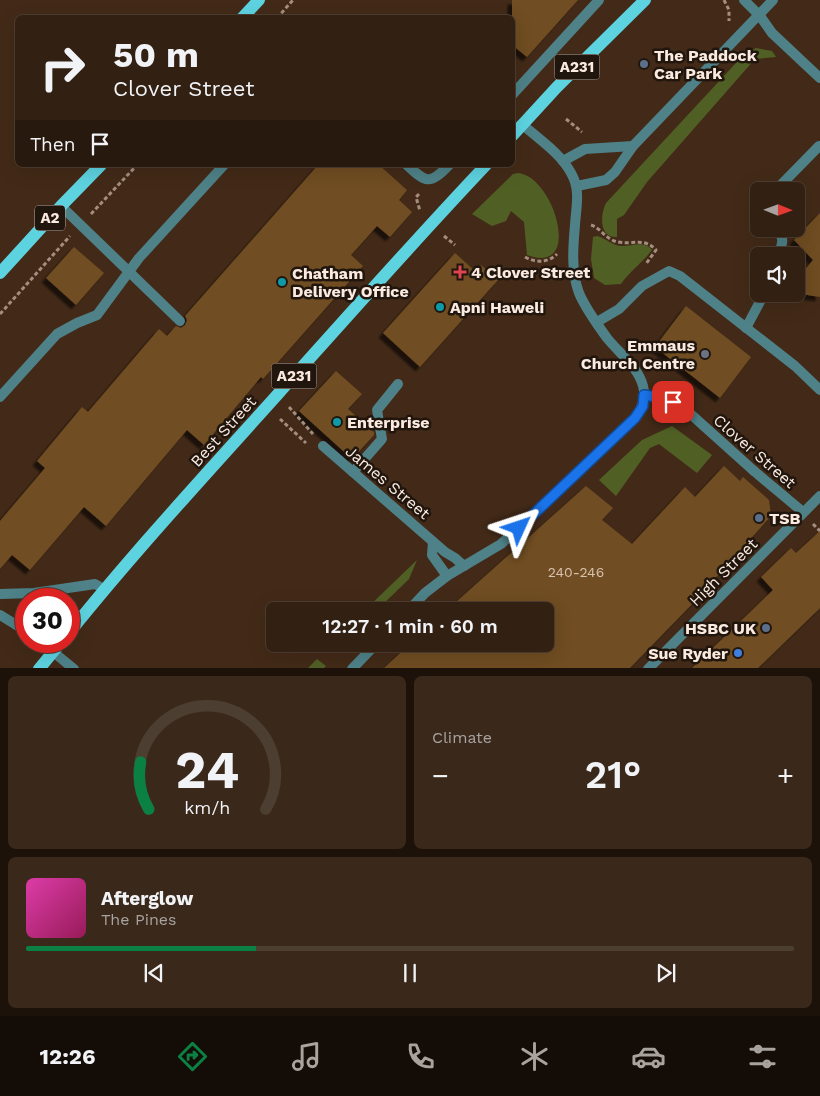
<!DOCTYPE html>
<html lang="en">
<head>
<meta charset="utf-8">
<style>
	body { margin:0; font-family:"Work Sans",sans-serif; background:#3a281b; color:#f1f3f6; height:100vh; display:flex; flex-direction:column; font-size:19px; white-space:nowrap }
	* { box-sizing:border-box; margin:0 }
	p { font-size:16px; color:#a8a39f }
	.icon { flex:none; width:28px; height:28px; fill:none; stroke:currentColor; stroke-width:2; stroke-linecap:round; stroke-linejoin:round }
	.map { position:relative; height:668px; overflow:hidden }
	.details { display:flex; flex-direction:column; gap:8px; padding:8px; background:#1c120a; flex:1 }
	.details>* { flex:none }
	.banner { position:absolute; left:15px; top:15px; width:500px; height:152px; border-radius:8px; box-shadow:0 5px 20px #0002,0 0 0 1px #4d3e32; background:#322012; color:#f1f3f6; overflow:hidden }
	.needle { width:32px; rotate:91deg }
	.tools { position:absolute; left:750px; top:182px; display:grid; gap:10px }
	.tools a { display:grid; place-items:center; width:55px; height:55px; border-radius:8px; background:#322012; box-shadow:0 5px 20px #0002,0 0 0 1px #4d3e32; font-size:25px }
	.speed { position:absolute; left:15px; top:588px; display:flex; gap:10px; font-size:25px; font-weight:700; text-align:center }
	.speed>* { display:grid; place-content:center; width:65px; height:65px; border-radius:50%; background:#322012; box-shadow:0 5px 20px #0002,0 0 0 1px #4d3e32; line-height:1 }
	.speed .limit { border:8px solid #d22; background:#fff; color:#111 }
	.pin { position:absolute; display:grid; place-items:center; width:42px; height:42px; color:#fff; margin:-21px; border-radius:10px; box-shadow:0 2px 8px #0006 }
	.me { position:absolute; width:55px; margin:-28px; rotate:48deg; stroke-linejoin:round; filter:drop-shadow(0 0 4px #0008) }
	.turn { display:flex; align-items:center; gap:18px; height:105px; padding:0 15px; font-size:22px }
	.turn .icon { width:65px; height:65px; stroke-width:2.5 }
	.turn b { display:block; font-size:35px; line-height:42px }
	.then { display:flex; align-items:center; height:48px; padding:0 15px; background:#0003; gap:10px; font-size:19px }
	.big { font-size:38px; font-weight:600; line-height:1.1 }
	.details .card { flex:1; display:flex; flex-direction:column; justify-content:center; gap:8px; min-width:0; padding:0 18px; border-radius:8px; background:#3a281b }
	.details .dial { align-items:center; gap:0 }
	.dial svg { height:130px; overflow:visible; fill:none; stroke:#4d3e32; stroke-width:7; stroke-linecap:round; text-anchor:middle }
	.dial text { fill:#f1f3f6; stroke:none }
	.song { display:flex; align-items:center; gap:15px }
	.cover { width:60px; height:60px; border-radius:8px; background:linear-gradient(135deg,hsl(320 70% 55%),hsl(330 70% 35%)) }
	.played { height:5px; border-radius:2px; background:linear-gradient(90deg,#0b8043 30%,#4d3e32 30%) }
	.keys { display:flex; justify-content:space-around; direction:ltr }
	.heat { display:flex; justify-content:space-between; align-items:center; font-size:28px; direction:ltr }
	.details .tiles { flex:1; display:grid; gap:8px; grid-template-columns:1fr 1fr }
	.card:last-child { grid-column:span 2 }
	.trip { position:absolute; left:266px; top:602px; width:288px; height:50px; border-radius:8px; background:#322012; box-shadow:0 5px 20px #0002,0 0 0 1px #4d3e32; font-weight:600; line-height:50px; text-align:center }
	.menu { display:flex; height:80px; justify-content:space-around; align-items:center; background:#140d07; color:#a8a39f }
	.menu .icon { width:35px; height:35px }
	.menu .selected { color:#0b8043 }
	.menu b { font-size:22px; color:#f1f3f6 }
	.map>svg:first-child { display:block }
	.green { fill:#506025 }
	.building { fill:#6f4e21; filter:url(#shadow) }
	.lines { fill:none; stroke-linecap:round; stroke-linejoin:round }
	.path { stroke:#a38e80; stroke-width:3; stroke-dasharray:4 2.5; stroke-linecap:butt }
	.service { stroke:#4e8288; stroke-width:10 }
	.pedestrian { stroke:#4e8288; stroke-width:10 }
	.minor { stroke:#4e8288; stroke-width:10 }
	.primary { stroke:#5ed3e0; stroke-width:12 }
	.primary-bridge { stroke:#5ed3e0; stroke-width:12 }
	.route-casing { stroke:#114b97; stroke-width:12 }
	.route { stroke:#1a73e8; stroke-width:9 }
	.service-dot { fill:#5c6f8a; stroke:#21160e; stroke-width:2 }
	.health-dot { fill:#e0444e; stroke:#21160e; stroke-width:2 }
	.culture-dot { fill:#0f9aa8; stroke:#21160e; stroke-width:2 }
	.worship-dot { fill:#6b7280; stroke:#21160e; stroke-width:2 }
	.shop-dot { fill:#3f7fe0; stroke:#21160e; stroke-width:2 }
	.labels { text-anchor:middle; stroke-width:5; stroke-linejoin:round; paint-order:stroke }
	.number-label { font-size:14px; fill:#d8c3b0 }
	.shield { fill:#21160e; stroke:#baaaa0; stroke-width:1 }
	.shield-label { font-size:15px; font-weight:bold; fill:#fbeadf }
	.poi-label { font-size:16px; font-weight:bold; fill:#fbeadf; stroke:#21160e; text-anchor:start }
	.street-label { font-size:16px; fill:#fbeadf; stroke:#21160e }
</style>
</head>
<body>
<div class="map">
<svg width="820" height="669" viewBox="0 0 820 669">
	<defs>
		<filter id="shadow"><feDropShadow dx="-4.5" dy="4.5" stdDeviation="1" flood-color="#0009"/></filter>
	</defs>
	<rect width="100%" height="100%" fill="#432a18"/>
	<!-- green -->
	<g class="green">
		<path d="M756,48L772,51L776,57L755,59L647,182L624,215L617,219V237C599,238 600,215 606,203L736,63L747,53Z"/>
		<path d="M518,173C554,176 584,276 527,255L524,222L511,211L506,221L492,226L472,214L513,174Z"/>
		<path d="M597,236C606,238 612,246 622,246C633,246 644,240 652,250C642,263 630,271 621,284L605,285L594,278L591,259L593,237Z"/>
		<path d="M672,426L712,455L697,473L659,444L650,448L616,496L599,480L642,440Z"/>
		<path d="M417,560L409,579L376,611H364Z"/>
		<path d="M331,644H342L333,653H322Z"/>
		<path d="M317,659L326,666L324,668H308Z"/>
	</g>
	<!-- building -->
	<g class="building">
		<path d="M512,0H578L527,57L512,45Z"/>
		<path d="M318,165H379L407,190L399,200L412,212L390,237L377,226L351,255L363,266L263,379L261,377L204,445L187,430L106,526L84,507L30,570L12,555L0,569V521L45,468L37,461L82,407L88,412L159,329L167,336L176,326L181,328L185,325L187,320L185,316Z"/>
		<path d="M820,213V297L801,294L796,289V280L813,260L794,240Z"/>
		<path d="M74,247L104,273L76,305L46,278Z"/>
		<path d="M455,253L475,271L481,265L498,280L420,367L383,333Z"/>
		<path d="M686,306L751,357L720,398L655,347Z"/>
		<path d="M336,371L362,394L348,409L374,432V435L352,459L299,411Z"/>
		<path d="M724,466L740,481L743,477L769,500L771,516L696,600L629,669H383L410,644H545V611H446L586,486L613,508L602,520L632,544L685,487L695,497Z"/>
		<path d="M820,531V608L757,669H691L773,590L761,577L791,548L796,553Z"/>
	</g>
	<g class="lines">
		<!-- path -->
		<g class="path">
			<path d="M724,0L729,10V21"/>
			<path d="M277,18L293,0"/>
			<path d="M566,119L582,132"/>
			<path d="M419,194L416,197L420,211"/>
			<path d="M91,214L137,165"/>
			<path d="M591,225C601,228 606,240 618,242C633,245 644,237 656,250L646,264"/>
			<path d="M444,236L455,245"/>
			<path d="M525,257C536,263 548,263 557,254"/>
			<path d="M0,314L70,236"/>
			<path d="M289,407L313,434"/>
			<path d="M280,419L306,443"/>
			<path d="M813,524L820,531"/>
		</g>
		<!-- service -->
		<g class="service">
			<path d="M744,0L760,16L772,33L820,78"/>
			<path d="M775,191L819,146"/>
			<path d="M61,206L180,321"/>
			<path d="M778,229C785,239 782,245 778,256"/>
			<path d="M746,328L764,294"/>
			<path d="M644,395L666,399L685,409L754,471"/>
			<path d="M0,397L57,334L77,323L97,315L139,258L224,165"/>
			<path d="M353,472L382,439L377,410L398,384"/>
		</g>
		<!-- pedestrian -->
		<g class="pedestrian">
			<path d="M754,471L803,512"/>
			<path d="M648,669L820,496"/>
		</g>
		<!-- minor -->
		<g class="minor">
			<path d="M512,95L599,0"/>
			<path d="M563,161L585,149L633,146"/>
			<path d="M407,165C426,183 430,185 449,165"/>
			<path d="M577,186L606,180L615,172L633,146L773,0"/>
			<path d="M597,322L619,309L642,286L669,271L680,276L795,366L820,390"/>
			<path d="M323,446L445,552L455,558L464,566"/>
			<path d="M433,542L432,555L447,576"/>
			<path d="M0,594L34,593L95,584L104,589"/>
			<path d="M408,611L425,593L447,576L501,544L625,428C636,417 648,404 643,386C638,367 619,353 607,338C599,327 584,305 579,293C571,272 573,247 575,225C576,207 581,190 571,173C561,154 540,140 523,125"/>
			<path d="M0,615L26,631"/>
			<path d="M40,641L74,669"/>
			<path d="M352,669L376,644"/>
		</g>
		<!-- primary -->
		<g class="primary">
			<path d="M242,18L259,0"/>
			<path d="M512,136L557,87L645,0"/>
			<path d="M0,273L61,206L101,165"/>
			<path d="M69,633C135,551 207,473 278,394C347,317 415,240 486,165"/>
		</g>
		<!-- primary-bridge -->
		<path class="primary-bridge" d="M39,669L62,641"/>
	</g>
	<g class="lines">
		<defs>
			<path id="route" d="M519,528L635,418L643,406L644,395L663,398L673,402"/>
		</defs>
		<!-- route casing -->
		<use href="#route" class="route-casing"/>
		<!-- route -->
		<use href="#route" class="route"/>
	</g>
	<!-- markers -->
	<g class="service-dot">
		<circle cx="644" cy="64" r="5"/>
		<circle cx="759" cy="518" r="5"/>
		<circle cx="766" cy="628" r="5"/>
	</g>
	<path class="health-dot" d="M457.5 264.5h5v5h5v5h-5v5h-5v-5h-5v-5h5z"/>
	<g class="culture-dot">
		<circle cx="282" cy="282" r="5"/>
		<circle cx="440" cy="307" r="5"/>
		<circle cx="337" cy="422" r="5"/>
	</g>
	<circle class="worship-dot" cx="705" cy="354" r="5"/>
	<circle class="shop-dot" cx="738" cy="653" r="5"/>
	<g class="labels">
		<!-- number labels -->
		<g class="number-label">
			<text x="576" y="577">240-246</text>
		</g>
		<!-- shield labels -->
		<g class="shield">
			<rect x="554.5" y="54.5" width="45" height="25" rx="4"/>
			<rect x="35" y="205.5" width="30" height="25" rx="4"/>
			<rect x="271.5" y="363.5" width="45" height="25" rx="4"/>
		</g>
		<g class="shield-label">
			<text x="577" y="72">A231</text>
			<text x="50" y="223">A2</text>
			<text x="294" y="381">A231</text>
		</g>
		<!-- poi labels -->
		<g class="poi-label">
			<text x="654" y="61">The Paddock<tspan x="654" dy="18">Car Park</tspan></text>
			<text x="471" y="278">4 Clover Street</text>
			<text x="292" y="279">Chatham<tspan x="292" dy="18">Delivery Office</tspan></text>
			<text x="450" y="313">Apni Haweli</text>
			<text x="695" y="351" text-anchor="end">Emmaus<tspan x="695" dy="18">Church Centre</tspan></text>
			<text x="347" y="428">Enterprise</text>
			<text x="769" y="524">TSB</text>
			<text x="756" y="634" text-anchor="end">HSBC UK</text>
			<text x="728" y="659" text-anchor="end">Sue Ryder</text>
		</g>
		<!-- street labels -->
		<g class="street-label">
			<text transform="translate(223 431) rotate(-48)" y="6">Best Street</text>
			<text transform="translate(755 451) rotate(41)" y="6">Clover Street</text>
			<text transform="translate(388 482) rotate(40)" y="6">James Street</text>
			<text transform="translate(723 572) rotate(-45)" y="6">High Street</text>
		</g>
	</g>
</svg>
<div class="tools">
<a><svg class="needle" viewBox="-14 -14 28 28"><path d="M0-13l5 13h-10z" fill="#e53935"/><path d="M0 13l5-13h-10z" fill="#a8a39f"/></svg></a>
<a><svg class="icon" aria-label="sound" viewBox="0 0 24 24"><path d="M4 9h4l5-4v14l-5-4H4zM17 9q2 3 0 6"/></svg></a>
</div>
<div class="speed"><div class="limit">30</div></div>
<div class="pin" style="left:673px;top:402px;background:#d93025"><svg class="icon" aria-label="arrive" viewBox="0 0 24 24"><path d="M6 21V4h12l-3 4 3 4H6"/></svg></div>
<svg class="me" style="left:519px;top:528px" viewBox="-20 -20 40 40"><path d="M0-17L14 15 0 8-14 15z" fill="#1a73e8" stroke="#fff" stroke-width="4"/></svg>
<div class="trip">12:27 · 1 min · 60 m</div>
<div class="banner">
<div class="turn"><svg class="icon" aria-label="right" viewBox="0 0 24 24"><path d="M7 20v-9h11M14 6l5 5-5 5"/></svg><div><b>50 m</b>Clover Street</div></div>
<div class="then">Then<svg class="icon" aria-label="arrive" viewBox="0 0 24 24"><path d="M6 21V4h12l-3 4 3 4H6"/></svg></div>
</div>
</div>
<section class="details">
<div class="tiles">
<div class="card dial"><svg viewBox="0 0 100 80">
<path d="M14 69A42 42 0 1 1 86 69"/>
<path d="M14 69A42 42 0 0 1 9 40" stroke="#0b8043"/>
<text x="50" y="56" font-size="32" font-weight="700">24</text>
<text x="50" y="72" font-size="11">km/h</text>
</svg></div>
<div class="card"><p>Climate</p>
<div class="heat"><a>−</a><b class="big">21°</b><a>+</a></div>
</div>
<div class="card">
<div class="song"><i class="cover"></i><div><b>Afterglow</b><p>The Pines</p></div></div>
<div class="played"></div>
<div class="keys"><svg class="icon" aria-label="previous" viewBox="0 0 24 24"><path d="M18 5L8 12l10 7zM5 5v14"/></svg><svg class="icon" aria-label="pause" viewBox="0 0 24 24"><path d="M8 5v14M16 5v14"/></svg><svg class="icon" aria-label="next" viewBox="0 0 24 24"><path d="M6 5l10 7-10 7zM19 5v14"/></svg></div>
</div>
</div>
</section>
<nav class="menu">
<b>12:26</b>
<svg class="icon selected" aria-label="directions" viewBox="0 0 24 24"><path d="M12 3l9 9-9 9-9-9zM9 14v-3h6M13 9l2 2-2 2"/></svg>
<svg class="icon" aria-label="music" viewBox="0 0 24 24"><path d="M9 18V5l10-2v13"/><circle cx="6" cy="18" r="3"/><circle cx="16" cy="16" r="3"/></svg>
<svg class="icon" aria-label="phone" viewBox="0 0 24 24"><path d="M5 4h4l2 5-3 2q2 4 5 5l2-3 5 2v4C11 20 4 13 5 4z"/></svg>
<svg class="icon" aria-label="climate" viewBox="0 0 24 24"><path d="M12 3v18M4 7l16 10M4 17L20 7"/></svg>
<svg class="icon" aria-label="car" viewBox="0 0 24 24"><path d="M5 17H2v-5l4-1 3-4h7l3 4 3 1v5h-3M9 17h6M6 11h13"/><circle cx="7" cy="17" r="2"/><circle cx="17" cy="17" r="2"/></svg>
<svg class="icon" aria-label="filters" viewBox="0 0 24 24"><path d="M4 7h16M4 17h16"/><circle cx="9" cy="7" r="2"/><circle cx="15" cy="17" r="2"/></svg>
</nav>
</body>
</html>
